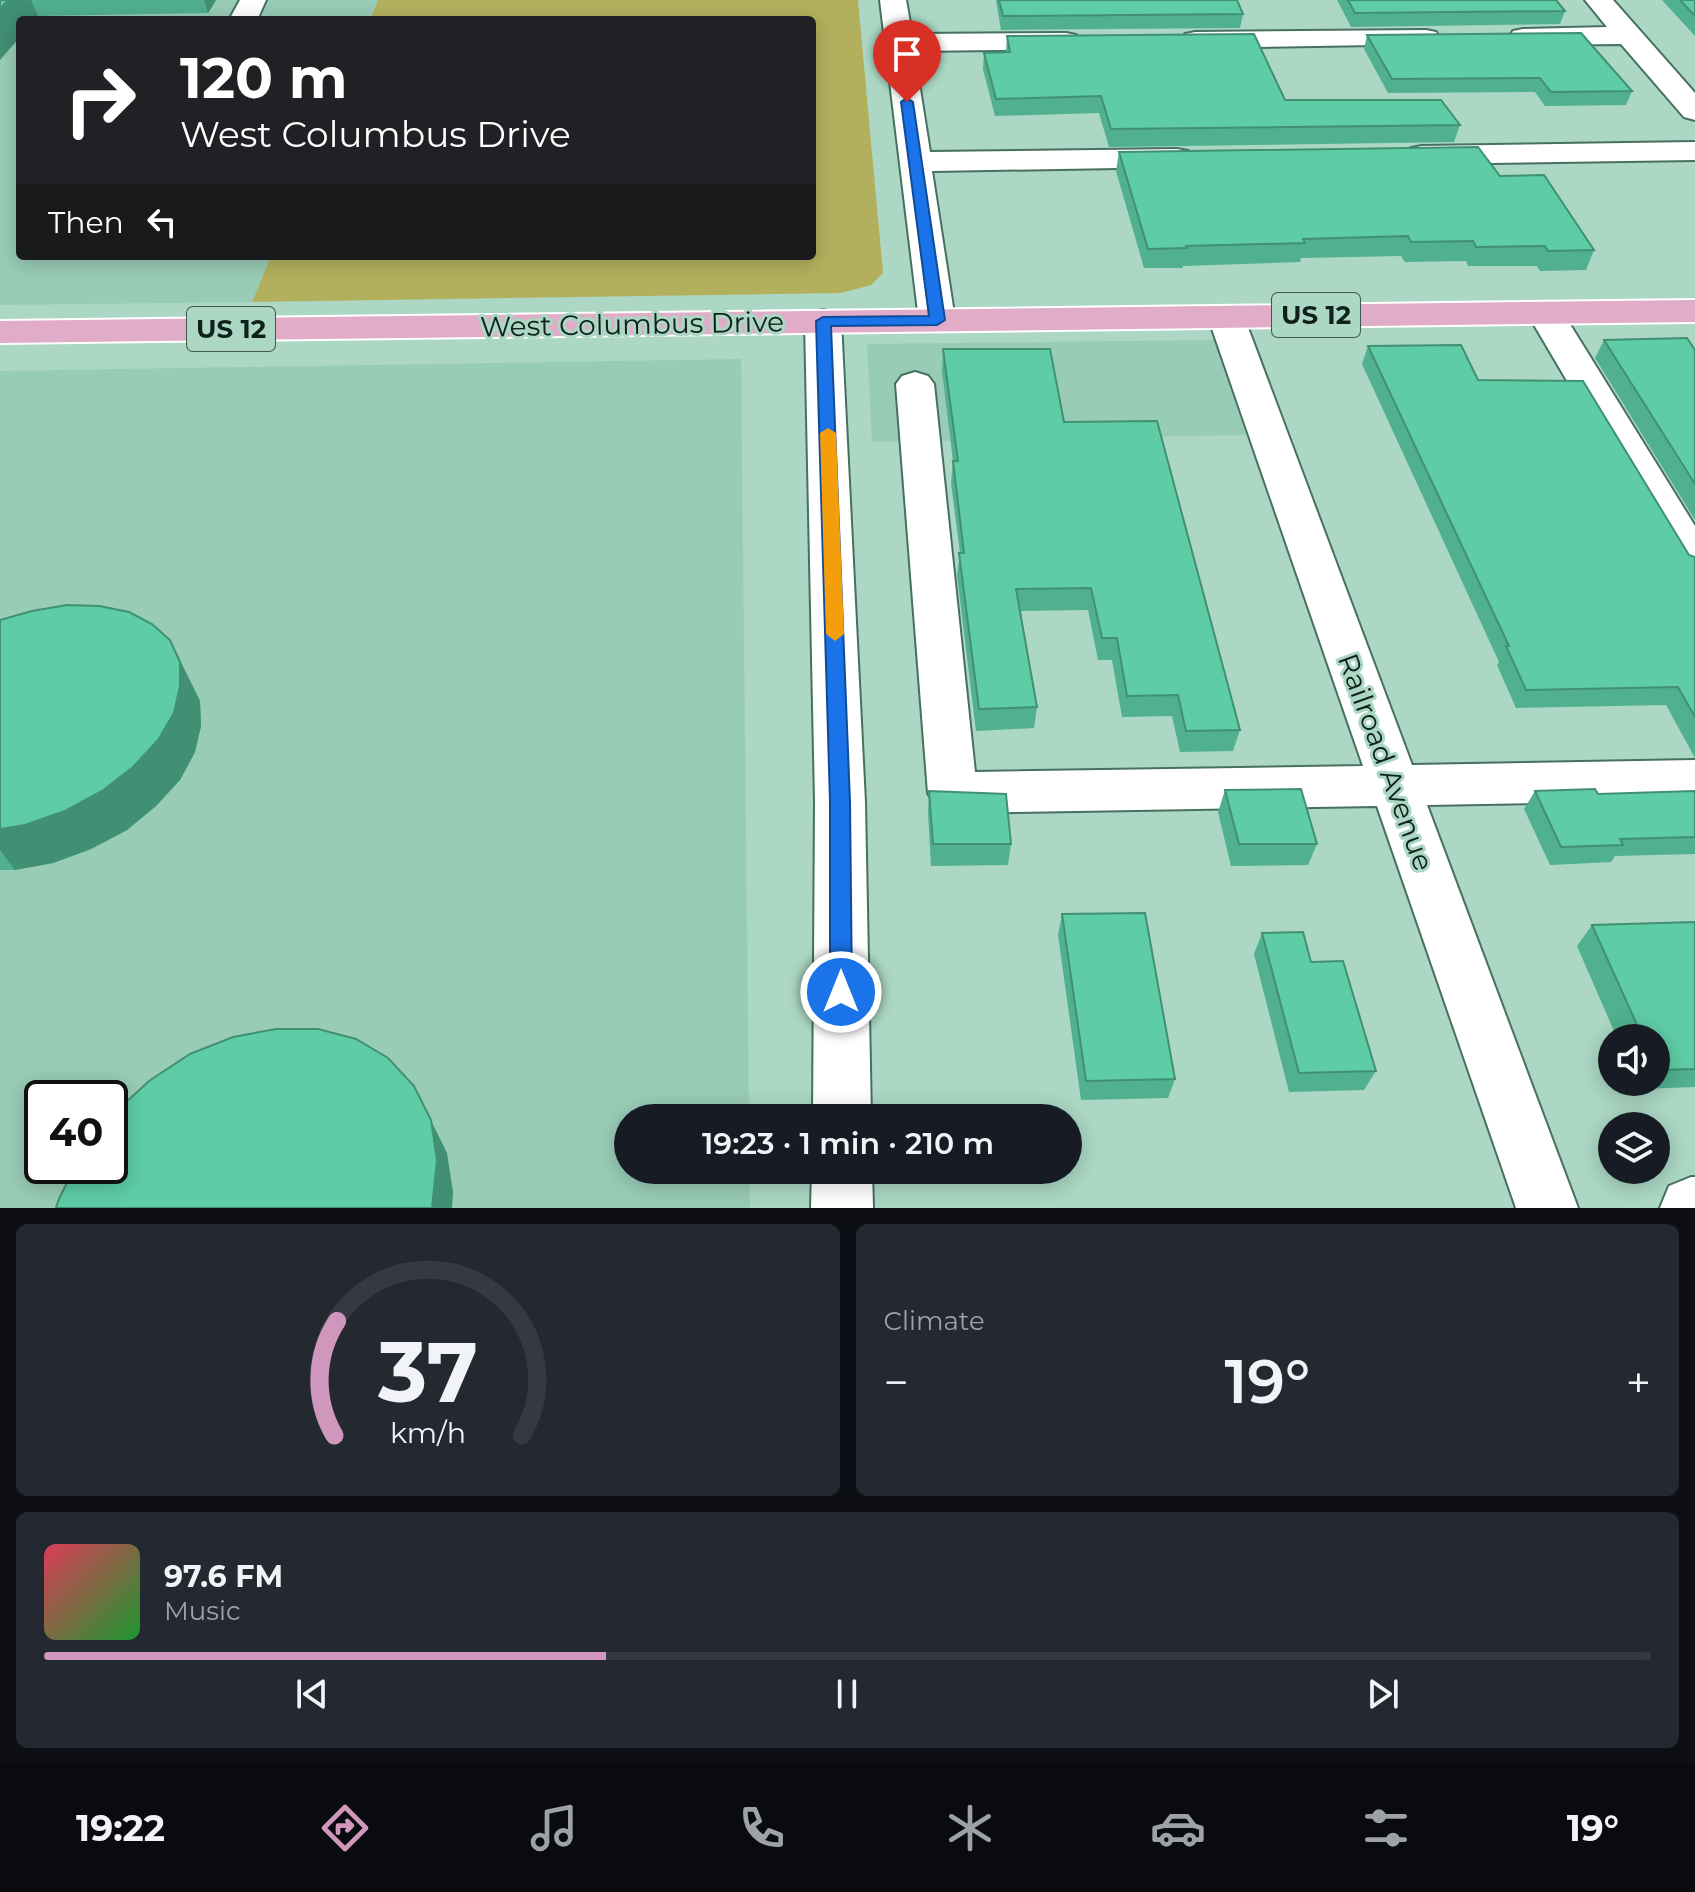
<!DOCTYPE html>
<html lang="en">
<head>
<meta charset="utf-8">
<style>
	body { margin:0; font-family:Montserrat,sans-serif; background:#242831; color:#f1f3f6; height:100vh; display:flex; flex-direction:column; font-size:30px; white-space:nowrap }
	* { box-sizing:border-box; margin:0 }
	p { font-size:26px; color:#9ea1a6 }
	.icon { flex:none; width:44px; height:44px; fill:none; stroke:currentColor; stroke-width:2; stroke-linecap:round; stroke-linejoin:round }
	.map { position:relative; height:1208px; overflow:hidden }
	.sheet { display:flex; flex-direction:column; gap:16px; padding:16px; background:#0d0f14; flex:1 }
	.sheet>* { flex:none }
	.top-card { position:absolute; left:16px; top:16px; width:800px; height:244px; border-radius:8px; box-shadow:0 4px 20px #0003; background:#202124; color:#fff; overflow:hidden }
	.tools { position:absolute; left:1598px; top:1024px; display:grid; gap:16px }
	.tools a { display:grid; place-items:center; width:72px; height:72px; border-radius:50%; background:#171b24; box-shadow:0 4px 20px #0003; font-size:40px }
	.speed { position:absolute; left:24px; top:1080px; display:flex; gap:16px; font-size:40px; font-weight:700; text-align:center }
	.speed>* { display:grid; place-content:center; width:104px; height:104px; border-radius:50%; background:#171b24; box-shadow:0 4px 20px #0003; line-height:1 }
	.speed .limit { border:4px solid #111; border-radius:12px; background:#fff; color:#111 }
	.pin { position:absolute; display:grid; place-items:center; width:68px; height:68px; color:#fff; margin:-82px -34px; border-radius:50% 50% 50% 0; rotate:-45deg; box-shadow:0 0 8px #0007 }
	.pin .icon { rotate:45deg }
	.me { position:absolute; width:88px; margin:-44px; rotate:0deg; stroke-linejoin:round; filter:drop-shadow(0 0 6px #0008) }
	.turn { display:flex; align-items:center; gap:28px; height:168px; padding:0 32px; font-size:36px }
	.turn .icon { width:104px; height:104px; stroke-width:2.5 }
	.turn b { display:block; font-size:56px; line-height:68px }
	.then { display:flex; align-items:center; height:76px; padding:0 32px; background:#0003; gap:16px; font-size:30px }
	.big { font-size:60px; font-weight:600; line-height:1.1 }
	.sheet .widget { flex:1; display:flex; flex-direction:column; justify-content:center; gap:12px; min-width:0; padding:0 28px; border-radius:12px; background:#242831 }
	.sheet .dial { align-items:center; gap:0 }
	.dial svg { height:208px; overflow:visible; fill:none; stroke:#363941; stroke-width:7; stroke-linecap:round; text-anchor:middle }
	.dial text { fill:#f1f3f6; stroke:none }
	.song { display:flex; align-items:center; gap:24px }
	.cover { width:96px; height:96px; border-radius:12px; background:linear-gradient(135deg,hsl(350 70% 55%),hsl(130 70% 35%)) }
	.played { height:8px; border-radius:4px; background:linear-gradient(90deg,#d097bc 35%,#363941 35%) }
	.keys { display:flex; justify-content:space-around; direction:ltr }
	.heat { display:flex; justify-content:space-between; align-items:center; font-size:44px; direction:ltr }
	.sheet .tiles { flex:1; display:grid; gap:16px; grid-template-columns:1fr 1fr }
	.widget:last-child { grid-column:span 2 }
	.trip { position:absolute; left:614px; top:1104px; width:468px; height:80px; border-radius:40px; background:#171b24; box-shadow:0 4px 20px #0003; font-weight:600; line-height:80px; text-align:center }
	.tab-bar { display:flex; height:128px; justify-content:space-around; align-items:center; background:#090b0e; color:#9ea1a6 }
	.tab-bar .icon { width:56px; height:56px }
	.tab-bar .current { color:#d097bc }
	.tab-bar b { font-size:36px; color:#f1f3f6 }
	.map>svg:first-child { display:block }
	.built { fill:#99ccb7; fill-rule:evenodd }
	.green { fill:#b3b05d }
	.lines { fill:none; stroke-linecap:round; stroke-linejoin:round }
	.minor-casing { stroke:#477060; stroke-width:4 }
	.major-casing { stroke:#fff; stroke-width:4 }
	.minor { fill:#fff; fill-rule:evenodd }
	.major { fill:#e0acc8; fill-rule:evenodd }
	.wall { fill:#51b08f }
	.shaded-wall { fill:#429074 }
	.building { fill:#5ecda6; stroke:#429074; stroke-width:2 }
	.route { fill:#1a73e8; stroke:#114b97; stroke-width:2 }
	.slow { fill:#f59e0b }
	.labels { text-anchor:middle; stroke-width:6; stroke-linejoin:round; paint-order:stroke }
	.shield { fill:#abd7c4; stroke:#3e584e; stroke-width:2 }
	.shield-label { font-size:26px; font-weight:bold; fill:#10211b }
	.street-label { font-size:28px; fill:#10211b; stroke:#abd7c4 }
</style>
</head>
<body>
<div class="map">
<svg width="1695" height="1208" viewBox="0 0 1695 1208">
	<rect width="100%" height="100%" fill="#abd7c4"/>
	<!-- built -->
	<g class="built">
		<path d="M0,0H378L370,20H20V256H271L252,302L0,305Z"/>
		<path d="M1215,340L1246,435L872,442L867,344Z"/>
		<path d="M741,359L749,1118H628V1170H749L750,1208H0V371ZM42,1098H110V1166H42Z"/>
	</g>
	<!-- green -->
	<path class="green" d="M378,0H858L883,273L871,285L841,293L252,302L271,256H812V20H370Z"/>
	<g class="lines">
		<defs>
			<g id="minor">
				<path d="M240,0H266L257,20H229Z"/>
				<path d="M880,0H906L912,34L1066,33L1076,35L1080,41L1076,47L1066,49L914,51L930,152L1177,149L1188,151L1193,158L1188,165L1177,167L932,171L955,320L950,328L937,331L924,328L919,320Z"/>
				<path d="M1585,0H1613L1695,93V120L1684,117L1621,44L1523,45L1513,43L1509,37L1513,31L1523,29L1607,27Z"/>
				<path d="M1426,30L1436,32L1440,38L1436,44L1195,48L1185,46L1181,40L1185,34L1195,32Z"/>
				<path d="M1695,142V160L1422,164L1411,162L1406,155L1411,148L1422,146Z"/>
				<path d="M1545,302L1558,305L1563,313L1695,526V576L1680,572L1527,313L1532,305Z"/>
				<path d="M1226,306L1239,309L1244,317L1412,765L1695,760V800L1427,805L1578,1208H1516L1377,806L953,813L936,807L928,793L896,384L902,376L915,372L928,376L934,384L975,772L1363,766L1208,317L1213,309Z"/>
				<path d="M823,310L836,313L841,321L865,802L871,1118H813L815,802L805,321L810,313Z"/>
				<path d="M812,1170H872L873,1208H811Z"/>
				<path d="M1691,1177H1695V1208H1660L1669,1186Z"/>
			</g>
			<path id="major" d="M1695,300V322L0,343V321Z"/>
		</defs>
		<!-- minor casing -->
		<use href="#minor" class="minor-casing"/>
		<!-- major casing -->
		<use href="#major" class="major-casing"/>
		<!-- minor -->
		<use href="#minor" class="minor"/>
		<!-- major -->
		<use href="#major" class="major"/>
	</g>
	<!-- wall -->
	<g class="wall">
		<path d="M0,0H216L208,13L38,16Z"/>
		<path d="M996,0H1237L1243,14L1240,28L1001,30Z"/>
		<path d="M1337,0H1556L1565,11L1560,24L1351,27Z"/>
		<path d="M1662,0H1695V36Z"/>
		<path d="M1367,35L1632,91L1626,105L1545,106L1535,92L1388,93L1364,49Z"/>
		<path d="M1007,36L1285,100L1460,125L1454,142L1109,147L1099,113L995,116L983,69L984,53L1006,52Z"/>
		<path d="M1119,152L1500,176L1594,250L1586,270L1540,271L1537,266H1468L1466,261L1405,262L1401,256L1301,258L1300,262L1183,266V268H1144L1116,171Z"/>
		<path d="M1604,340L1695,350V520L1595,358Z"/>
		<path d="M1368,346L1478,380L1689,555L1695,557V758L1666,705L1516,708L1497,665L1499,662L1362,364Z"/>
		<path d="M943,349L1064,422L1240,730L1233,751L1180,752L1172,716L1122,717L1112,660H1098L1088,610L1020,611L1037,707L1034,728L976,731L957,575L960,553L951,483L953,461L942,371Z"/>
		<path d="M0,620L170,640L200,701L201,726L195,752L180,780L156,806L127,830L91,849L53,863L15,870H0Z"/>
		<path d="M1225,790L1317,844L1308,865L1231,866L1218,812Z"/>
		<path d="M929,791L1011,844L1008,865L931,866L928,813Z"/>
		<path d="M1535,791L1598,794L1695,791V854L1615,856L1611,862L1550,865L1524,809Z"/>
		<path d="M1062,914L1175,1079L1168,1098L1081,1100L1058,935Z"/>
		<path d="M1695,922V1087L1640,1089L1637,1082H1656V1038H1617L1577,946L1592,925Z"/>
		<path d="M1262,933L1311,962L1376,1071L1364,1090L1289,1092L1254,954Z"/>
	</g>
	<!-- shaded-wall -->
	<g class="shaded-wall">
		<path d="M8,0H31L38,16L34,20H20V37L0,60V9Z"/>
		<path d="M204,0H216L208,13Z"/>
		<path d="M170,640L200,701L201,726L195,752L180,780L156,806L127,830L91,849L53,863L15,870L0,850V829Z"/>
		<path d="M414,1086L447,1153L453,1192L452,1208H432Z"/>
	</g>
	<!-- building -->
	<g class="building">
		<path d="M0,0H8L0,9Z"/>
		<path d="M999,0H1237L1243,14L1003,16Z"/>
		<path d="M1348,0H1556L1565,11L1355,13Z"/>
		<path d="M1680,0H1695V16Z"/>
		<path d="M1581,33L1632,91L1551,92L1540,78L1392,79L1367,35Z"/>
		<path d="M1254,34L1285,100H1441L1460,125L1111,129L1101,96L996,99L984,53L1010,52L1007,36Z"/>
		<path d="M1478,147L1500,176L1544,175L1594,250L1548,251L1545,246L1476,247L1473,241L1411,242L1408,236L1303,239L1305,243L1186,246L1187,248L1148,249L1119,152Z"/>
		<path d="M1687,338L1695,350V484L1604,340Z"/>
		<path d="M1461,345L1478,380L1583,381L1689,555L1695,557V717L1678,687L1526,690L1506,646H1509L1368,346Z"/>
		<path d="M943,349H1050L1064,422L1157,421L1240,730L1186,731L1178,695L1127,696L1117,638H1102L1091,588L1016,589L1037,707L979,709L959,553H964L953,461H958Z"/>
		<path d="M67,605L99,606L129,612L152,624L170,640L180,662V686L174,713L158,740L133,767L102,791L65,811L25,825L0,829V620L32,611Z"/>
		<path d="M1301,789L1317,844H1239L1225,790Z"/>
		<path d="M1595,789L1598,794L1695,791V837L1620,839L1623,845L1561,847L1535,791Z"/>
		<path d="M929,791L1006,794L1011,844H933Z"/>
		<path d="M1145,913L1175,1079L1086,1081L1062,914Z"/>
		<path d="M1695,922V1069L1657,1070L1656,1068V1038H1643L1592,925Z"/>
		<path d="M1303,932L1311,962L1343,961L1376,1071L1299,1073L1262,933Z"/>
		<path d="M276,1029H318L356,1039L388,1058L414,1086L431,1120L437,1160L432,1208H56L59,1199L75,1166H110V1117L149,1081L190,1054L233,1037Z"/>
	</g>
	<!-- route -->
	<path class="route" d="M907,98L913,102L945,320L937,325L831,326L850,802L852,992L849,999L841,1002L833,999L830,992V802L816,321L823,317L929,316L901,102Z"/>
	<!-- slow -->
	<path class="slow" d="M828,428L836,433L844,634L835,641L826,634L820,433Z"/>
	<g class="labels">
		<!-- shield labels -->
		<g class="shield">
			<rect x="1272" y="293" width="88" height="44" rx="6"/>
			<rect x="187" y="307" width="88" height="44" rx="6"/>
		</g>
		<g class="shield-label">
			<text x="1316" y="324">US 12</text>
			<text x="231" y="338">US 12</text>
		</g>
		<!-- street labels -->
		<g class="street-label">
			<text transform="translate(632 324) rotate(-1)" y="10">West Columbus Drive</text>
			<text transform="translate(1386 762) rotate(70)" y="10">Railroad Avenue</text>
		</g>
	</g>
</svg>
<div class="tools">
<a><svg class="icon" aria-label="sound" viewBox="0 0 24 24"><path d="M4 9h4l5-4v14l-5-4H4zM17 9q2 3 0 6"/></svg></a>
<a><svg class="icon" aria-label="layers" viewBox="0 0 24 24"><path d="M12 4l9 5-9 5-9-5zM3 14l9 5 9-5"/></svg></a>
</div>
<div class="speed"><div class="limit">40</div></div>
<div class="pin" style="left:907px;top:102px;background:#d93025"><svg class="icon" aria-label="arrive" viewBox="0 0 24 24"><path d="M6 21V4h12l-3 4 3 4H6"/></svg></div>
<svg class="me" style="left:841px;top:992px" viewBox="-20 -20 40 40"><circle r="17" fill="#1a73e8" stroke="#fff" stroke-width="3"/><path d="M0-11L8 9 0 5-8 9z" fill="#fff"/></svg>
<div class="trip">19:23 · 1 min · 210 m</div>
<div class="top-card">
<div class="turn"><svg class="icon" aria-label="right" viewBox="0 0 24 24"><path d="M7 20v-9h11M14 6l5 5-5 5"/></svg><div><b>120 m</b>West Columbus Drive</div></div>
<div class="then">Then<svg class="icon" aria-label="left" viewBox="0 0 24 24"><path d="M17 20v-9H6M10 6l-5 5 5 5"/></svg></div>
</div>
</div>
<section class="sheet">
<div class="tiles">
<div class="widget dial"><svg viewBox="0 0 100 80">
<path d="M14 69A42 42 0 1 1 86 69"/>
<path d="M14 69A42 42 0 0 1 15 25" stroke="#d097bc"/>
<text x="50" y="56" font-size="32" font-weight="700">37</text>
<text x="50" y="72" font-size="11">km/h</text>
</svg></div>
<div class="widget"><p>Climate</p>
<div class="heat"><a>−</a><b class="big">19°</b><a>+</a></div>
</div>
<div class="widget">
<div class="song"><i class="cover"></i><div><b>97.6 FM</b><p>Music</p></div></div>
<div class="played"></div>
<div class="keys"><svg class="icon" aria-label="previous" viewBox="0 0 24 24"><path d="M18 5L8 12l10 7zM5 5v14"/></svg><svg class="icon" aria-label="pause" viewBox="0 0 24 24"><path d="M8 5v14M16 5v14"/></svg><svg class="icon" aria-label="next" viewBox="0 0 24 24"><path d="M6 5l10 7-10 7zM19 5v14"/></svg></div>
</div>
</div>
</section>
<nav class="tab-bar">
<b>19:22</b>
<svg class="icon current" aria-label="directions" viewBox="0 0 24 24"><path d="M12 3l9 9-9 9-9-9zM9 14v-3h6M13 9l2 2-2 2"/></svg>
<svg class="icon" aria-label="music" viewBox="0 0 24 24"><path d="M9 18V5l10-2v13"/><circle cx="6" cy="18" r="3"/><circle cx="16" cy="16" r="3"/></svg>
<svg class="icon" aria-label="phone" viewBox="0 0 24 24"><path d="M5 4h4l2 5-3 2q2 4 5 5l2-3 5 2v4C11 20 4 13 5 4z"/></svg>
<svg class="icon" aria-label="climate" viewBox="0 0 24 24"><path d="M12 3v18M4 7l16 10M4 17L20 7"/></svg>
<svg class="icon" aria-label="car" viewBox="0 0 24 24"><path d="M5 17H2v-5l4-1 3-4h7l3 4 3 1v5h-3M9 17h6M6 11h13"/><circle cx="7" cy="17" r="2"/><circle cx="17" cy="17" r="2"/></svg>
<svg class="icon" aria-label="filters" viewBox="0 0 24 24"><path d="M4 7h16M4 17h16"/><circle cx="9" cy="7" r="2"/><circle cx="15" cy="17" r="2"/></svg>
<b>19°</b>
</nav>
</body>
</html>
